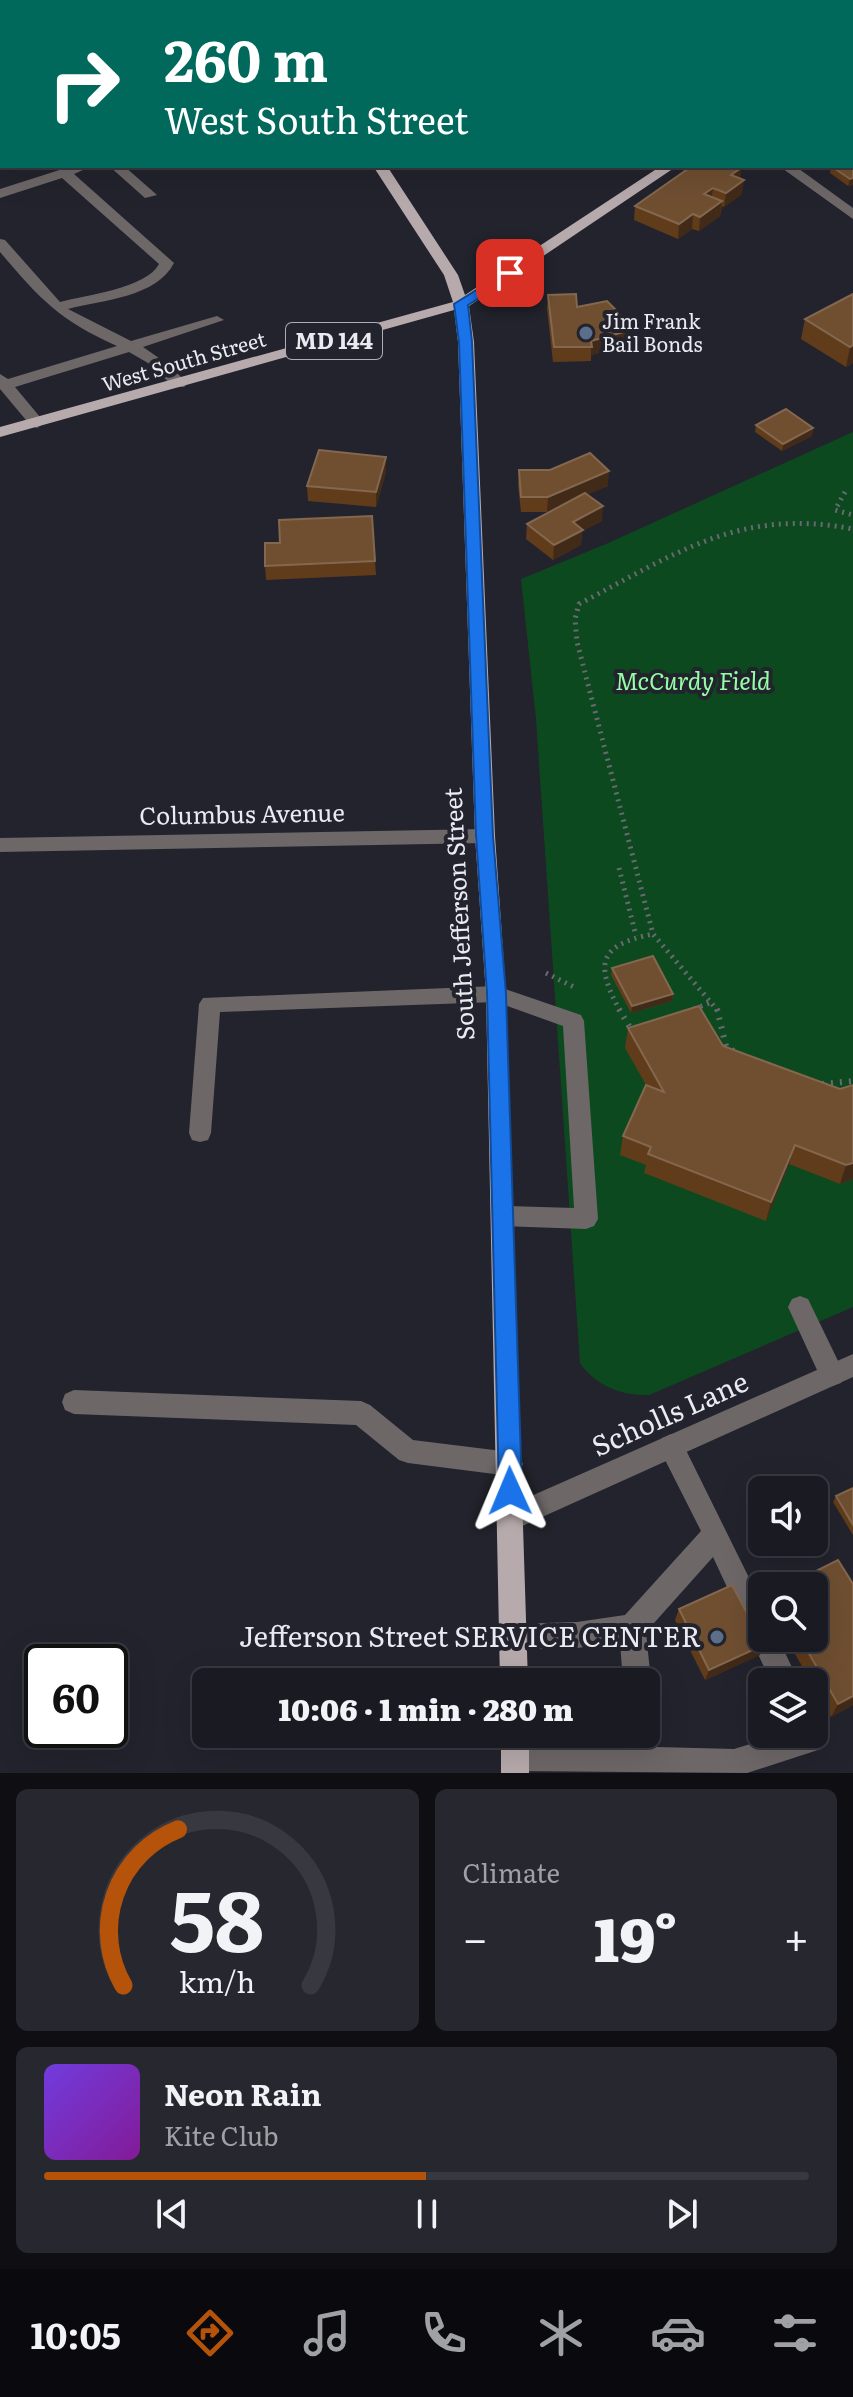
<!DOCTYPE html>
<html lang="en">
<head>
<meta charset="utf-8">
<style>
	body { margin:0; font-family:Literata,serif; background:#27272f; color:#f1f3f6; height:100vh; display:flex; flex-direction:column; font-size:30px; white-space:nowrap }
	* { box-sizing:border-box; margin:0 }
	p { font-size:26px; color:#9fa1a5 }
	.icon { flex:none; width:44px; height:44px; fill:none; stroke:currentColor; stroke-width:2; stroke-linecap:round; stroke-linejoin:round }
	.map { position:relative; height:1773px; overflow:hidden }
	.side { display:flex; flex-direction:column; gap:16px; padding:16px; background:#0e0e13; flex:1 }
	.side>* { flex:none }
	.top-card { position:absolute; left:0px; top:0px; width:854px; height:168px; box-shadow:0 8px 32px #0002,0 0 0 2px #383840; background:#00695c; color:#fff; overflow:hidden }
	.buttons { position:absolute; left:748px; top:1476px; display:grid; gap:16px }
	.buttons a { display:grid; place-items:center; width:80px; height:80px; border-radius:12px; background:#1a1a22; box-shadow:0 8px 32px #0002,0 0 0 2px #383840; font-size:40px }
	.speed { position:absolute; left:24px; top:1644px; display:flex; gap:16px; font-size:40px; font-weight:700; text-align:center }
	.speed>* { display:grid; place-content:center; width:104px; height:104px; border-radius:50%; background:#1a1a22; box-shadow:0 8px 32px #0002,0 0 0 2px #383840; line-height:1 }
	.speed .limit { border:4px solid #111; border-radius:12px; background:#fff; color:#111 }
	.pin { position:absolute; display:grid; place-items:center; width:68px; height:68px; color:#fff; margin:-34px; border-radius:16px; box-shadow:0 4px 12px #0006 }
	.me { position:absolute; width:88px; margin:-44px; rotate:359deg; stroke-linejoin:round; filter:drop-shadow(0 0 6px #0008) }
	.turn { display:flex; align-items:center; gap:28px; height:168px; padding:0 32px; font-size:36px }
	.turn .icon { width:104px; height:104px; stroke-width:2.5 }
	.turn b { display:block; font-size:56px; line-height:68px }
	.big { font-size:60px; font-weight:800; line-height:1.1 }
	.side .widget { flex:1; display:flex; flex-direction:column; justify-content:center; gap:12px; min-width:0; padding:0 28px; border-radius:12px; background:#27272f }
	.side .dial { align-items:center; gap:0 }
	.dial svg { height:208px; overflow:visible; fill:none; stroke:#383840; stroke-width:7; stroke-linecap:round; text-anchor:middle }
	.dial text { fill:#f1f3f6; stroke:none }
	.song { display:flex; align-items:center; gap:24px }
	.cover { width:96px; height:96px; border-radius:12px; background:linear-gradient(135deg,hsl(260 70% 55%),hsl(290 70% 35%)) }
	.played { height:8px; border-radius:4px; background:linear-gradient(90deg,#b45309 50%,#383840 50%) }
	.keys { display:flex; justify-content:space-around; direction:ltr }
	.heat { display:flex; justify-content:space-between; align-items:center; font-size:44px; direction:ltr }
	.side .tiles { flex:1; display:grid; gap:16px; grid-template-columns:1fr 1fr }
	.widget:last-child { grid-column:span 2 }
	.trip { position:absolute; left:192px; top:1668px; width:468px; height:80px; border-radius:12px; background:#1a1a22; box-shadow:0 8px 32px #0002,0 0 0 2px #383840; font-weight:800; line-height:80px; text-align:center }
	.tab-bar { display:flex; height:128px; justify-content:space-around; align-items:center; background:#0a0a0e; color:#9fa1a5 }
	.tab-bar .icon { width:56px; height:56px }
	.tab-bar .selected { color:#b45309 }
	.tab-bar b { font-size:36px; color:#f1f3f6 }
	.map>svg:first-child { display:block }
	.green { fill:#0d491e }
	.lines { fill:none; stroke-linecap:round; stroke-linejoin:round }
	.path-far1 { stroke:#696972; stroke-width:5; stroke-dasharray:2 5; stroke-linecap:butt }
	.path { stroke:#696972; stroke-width:6; stroke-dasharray:2 7; stroke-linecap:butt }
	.lane { fill:#6d6768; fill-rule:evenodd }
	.street { fill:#6d6768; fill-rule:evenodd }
	.primary { fill:#b7aaad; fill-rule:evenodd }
	.wall { fill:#613c1a }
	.shaded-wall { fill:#422a18 }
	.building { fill:#704f31; stroke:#83674f; stroke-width:2 }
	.route { fill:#1a73e8; stroke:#114b97; stroke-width:2 }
	.service-dot { fill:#5c6f8a; stroke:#23232d; stroke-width:3 }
	.labels { text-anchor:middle; stroke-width:8; stroke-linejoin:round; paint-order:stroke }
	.far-poi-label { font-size:20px; fill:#eaeaf1; stroke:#23232d; text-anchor:start }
	.far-street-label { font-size:20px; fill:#eaeaf1; stroke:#23232d }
	.shield { fill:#23232d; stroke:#aeaeb6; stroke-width:2 }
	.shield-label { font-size:22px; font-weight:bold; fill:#eaeaf1 }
	.park-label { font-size:24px; font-style:italic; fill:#94fda5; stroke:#23232d }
	.street-label { font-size:24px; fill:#eaeaf1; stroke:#23232d }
	.near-street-label { font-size:28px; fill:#eaeaf1; stroke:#23232d }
	.near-poi-label { font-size:28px; fill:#eaeaf1; stroke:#23232d; text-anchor:end }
</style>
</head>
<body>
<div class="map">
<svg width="853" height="1773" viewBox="0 0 853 1773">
	<rect width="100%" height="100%" fill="#23232d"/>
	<!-- green -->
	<path class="green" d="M853,432V1307L649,1395C622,1396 596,1386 580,1363L536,719L521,579L606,544Z"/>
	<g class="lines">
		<!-- path-far1 -->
		<g class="path-far1">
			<path d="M845,492L835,510L853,515"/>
			<path d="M619,868L636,936"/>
			<path d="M546,973L576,988"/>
			<path d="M694,1009L712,1002"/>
			<path d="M620,1011C594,963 599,945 653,934"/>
			<path d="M718,1011L653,934L577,642L575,619L579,604C675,554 740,507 853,529"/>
		</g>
		<!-- path -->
		<g class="path">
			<path d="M619,1009L632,1031"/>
			<path d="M717,1009L726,1046L735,1052"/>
			<path d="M822,1084L853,1081"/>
		</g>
		<!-- lane -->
		<g class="lane">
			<rect x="852" y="18" width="1" height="8"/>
			<path d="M72,166H92L74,174L174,263C157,297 103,300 68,309L131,341L217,316L224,320L143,347L172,367L187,384L184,387H174L148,363L129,352L15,387L45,423L37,428L31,426L0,389V374L8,379L117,346C59,320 40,299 0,252V239L5,240L60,302C86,295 147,288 159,264L62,178L0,198V189Z"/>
			<path d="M109,166H124L157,195L145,198Z"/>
			<path d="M496,986L581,1015L584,1021L598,1219L594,1226L586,1229L504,1226L496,1223L493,1216L496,1209L504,1206L574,1208L563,1026L496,1002L220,1012L211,1133L208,1140L200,1142L192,1140L189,1133L199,1004L203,998Z"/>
			<path d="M800,1296L808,1299L841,1367L844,1375L841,1383L832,1386L823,1383L788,1307L792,1299Z"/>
			<path d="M74,1390L361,1401L370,1405L413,1440L510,1452L519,1455L523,1464L519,1473L510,1476L408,1463L399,1460L356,1425L74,1414L65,1410L62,1402L65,1394Z"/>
			<path d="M671,1434L680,1438L762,1604V1638H778L799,1682H771L713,1557L646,1632L651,1682L647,1692L646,1682H623L620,1642L577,1648L513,1650L504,1646L500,1637L504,1628L513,1624L577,1622L625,1615L701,1531L658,1446L662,1438Z"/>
			<path d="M646,1722L652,1724L657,1747L734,1749L782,1734H814V1722L819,1724L825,1739L821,1749L747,1773L515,1771L505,1767L501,1757L505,1747L515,1743L629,1746L628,1734H646Z"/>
		</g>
		<!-- street -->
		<g class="street">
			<path d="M779,166H795L853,208V219Z"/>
			<path d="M485,829L492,831L495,836L492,841L485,843L0,852V838Z"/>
			<path d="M853,1354V1377L520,1527L511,1531L502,1527L498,1518L502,1509Z"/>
		</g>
		<!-- primary -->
		<g class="primary">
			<path d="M194,0H211L193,2Z"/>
			<path d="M267,0H279L280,2H268Z"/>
			<rect x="852" y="42" width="1" height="8"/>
			<path d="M2,68V76L0,77V69Z"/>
			<path d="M373,166H387L458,275L465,295L661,166H677L469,306L474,342L495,836L506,994L528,1682H500L486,994L475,836L458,342L454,310L0,437V427L453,302L444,275Z"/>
			<rect x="501" y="1734" width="28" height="39"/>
		</g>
	</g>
	<!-- wall -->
	<g class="wall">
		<path d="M663,0H809L814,2H669Z"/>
		<path d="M822,0H853V11L852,2H828Z"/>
		<path d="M853,60V128L852,129V61Z"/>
		<path d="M853,158V185L848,186L830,173L831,166Z"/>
		<path d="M741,168L740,178L742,194L724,207L722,206L720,216L699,231L692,229L678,239L634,220L635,206Z"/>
		<path d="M853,294V363L846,367L801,339L805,319Z"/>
		<path d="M548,295L577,307L633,344L591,355V361L553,362L547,309Z"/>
		<path d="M756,425L813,428L812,436L782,451L755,432Z"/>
		<path d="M386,457V472L376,507L308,501L307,486Z"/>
		<path d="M519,470L608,486L587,494L602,521L582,531L581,545L553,560L526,539L527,524L565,504L547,512H521L518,485Z"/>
		<path d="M375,561L376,575L266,580L265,566Z"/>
		<path d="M612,968L673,994L672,1001L631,1013L611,975Z"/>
		<path d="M628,1028L723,1046L840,1089L853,1179L840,1184L789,1164L766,1221L644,1173L646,1165L620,1155L623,1136L646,1085L625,1048Z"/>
		<path d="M853,1488V1535L833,1502L836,1496Z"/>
		<path d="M679,1609L760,1655L705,1680L675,1620Z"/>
		<path d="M786,1638H814L853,1705L831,1717L814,1688V1682H811Z"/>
	</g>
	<!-- shaded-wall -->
	<g class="shaded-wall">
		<path d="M753,0H779V2H750Z"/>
		<path d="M741,168L739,182L731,175Z"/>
		<path d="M853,178V185L848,186L850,179Z"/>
		<path d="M744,180L742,194L724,207L726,193Z"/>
		<path d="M713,188L711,202L704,194Z"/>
		<path d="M722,201L720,216L699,231L700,217Z"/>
		<path d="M693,214L692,229L678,239L679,224Z"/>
		<path d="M635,329L633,344L591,355V341Z"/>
		<path d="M853,345V363L846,367L850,347Z"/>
		<path d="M813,428L812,436L782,451L783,444Z"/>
		<path d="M386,457V472L376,507V492Z"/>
		<path d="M609,471L608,486L547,512L548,497Z"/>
		<path d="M603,506L602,521L582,531L581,545L553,560L554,545L573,522Z"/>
		<path d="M673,994L672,1001L631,1013L632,1006Z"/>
		<path d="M795,1145L789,1164L766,1221L771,1202Z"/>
		<path d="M853,1163V1179L840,1184L846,1165Z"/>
		<path d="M764,1645L760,1655L705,1680L709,1670Z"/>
		<path d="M853,1696V1705L831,1717L838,1704Z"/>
	</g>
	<!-- building -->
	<g class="building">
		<path d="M778,0H809L814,2H775Z"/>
		<path d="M853,60V81H852Z"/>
		<path d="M852,94L853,95V115L852,114Z"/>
		<path d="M853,158V178L850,179L831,166H852Z"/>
		<path d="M692,166H736L741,168L731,175L744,180L726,193L713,188L704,194L722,201L700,217L693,214L679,224L635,206Z"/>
		<path d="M576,294L577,307L607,301L635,329L591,341L592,347H554L548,295Z"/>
		<path d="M853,294V345L850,347L805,319Z"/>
		<path d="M786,409L813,428L783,444L756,425Z"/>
		<path d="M319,450L386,457L376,492L307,486Z"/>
		<path d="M590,453L609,471L548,497H521L519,470H550Z"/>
		<path d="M585,493L603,506L573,522L583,530L554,545L527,524Z"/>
		<path d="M372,516L375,561L265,566V543H280L279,520Z"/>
		<path d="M653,956L673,994L632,1006L612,968Z"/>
		<path d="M699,1006L723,1046L840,1089L853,1085V1163L846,1165L795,1145L771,1202L648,1154L651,1147L623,1136L646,1085L664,1092L628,1028Z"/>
		<path d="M853,1488V1525L836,1496Z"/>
		<path d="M838,1560L853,1584V1696L838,1704L800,1638H814V1586H786Z"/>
		<path d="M732,1585L764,1645L709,1670L679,1609Z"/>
	</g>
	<!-- route -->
	<path class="route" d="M510,269L515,270V276L468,305L472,342L493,836L506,994L522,1491L518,1499L510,1502L502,1499L499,1491L487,994L476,836L459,342L454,304Z"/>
	<!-- markers -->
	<g class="service-dot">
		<circle cx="586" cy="333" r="8"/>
		<circle cx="717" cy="1637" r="8"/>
	</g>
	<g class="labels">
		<!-- far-poi labels -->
		<g class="far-poi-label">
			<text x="602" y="329">Jim Frank<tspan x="602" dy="23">Bail Bonds</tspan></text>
		</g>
		<!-- far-street labels -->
		<g class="far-street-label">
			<text transform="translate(184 362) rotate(-16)" y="7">West South Street</text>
		</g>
		<!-- shield labels -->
		<rect class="shield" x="286" y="323" width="96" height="36" rx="6"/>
		<g class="shield-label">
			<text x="334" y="349">MD 144</text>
		</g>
		<!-- park labels -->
		<g class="park-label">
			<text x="693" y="690">McCurdy Field</text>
		</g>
		<!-- street labels -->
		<g class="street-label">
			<text transform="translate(242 815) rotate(-1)" y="8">Columbus Avenue</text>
			<text transform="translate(460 914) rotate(-93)" y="8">South Jefferson Street</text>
		</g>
		<!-- near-street labels -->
		<g class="near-street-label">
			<text transform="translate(670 1414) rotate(-24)" y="10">Scholls Lane</text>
		</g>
		<!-- near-poi labels -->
		<g class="near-poi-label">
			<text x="701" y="1647">Jefferson Street SERVICE CENTER</text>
		</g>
	</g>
</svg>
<div class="buttons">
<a><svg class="icon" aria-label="sound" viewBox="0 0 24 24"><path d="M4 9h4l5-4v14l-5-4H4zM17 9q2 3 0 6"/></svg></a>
<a><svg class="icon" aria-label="search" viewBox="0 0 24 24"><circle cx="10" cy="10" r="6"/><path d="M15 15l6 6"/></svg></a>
<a><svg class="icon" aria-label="layers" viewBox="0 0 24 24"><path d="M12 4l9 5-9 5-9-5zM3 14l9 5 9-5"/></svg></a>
</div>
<div class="speed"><div class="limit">60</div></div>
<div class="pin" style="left:510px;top:273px;background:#d93025"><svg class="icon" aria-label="arrive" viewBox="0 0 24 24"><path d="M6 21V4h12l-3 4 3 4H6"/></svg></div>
<svg class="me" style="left:510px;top:1491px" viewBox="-20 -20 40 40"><path d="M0-17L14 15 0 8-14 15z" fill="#1a73e8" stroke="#fff" stroke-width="4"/></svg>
<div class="trip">10:06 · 1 min · 280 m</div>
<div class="top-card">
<div class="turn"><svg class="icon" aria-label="right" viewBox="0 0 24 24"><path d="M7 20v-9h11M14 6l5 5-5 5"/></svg><div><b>260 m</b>West South Street</div></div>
</div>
</div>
<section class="side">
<div class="tiles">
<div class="widget dial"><svg viewBox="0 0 100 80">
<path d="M14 69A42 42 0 1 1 86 69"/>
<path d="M14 69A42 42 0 0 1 35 9" stroke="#b45309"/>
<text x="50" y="56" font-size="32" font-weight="700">58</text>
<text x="50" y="72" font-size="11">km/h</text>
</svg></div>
<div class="widget"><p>Climate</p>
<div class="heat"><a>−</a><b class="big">19°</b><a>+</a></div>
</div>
<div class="widget">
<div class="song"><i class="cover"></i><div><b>Neon Rain</b><p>Kite Club</p></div></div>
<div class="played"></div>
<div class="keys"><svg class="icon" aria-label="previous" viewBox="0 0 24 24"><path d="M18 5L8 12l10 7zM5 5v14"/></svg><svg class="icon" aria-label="pause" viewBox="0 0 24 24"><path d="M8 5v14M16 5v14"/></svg><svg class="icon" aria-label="next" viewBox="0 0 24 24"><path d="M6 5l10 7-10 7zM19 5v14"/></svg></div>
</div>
</div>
</section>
<nav class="tab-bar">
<b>10:05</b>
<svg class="icon selected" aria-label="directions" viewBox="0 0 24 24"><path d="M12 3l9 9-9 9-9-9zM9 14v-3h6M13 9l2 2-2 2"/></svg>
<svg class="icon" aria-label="music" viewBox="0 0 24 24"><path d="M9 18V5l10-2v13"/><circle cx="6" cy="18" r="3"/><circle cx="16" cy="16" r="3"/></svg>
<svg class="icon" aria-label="phone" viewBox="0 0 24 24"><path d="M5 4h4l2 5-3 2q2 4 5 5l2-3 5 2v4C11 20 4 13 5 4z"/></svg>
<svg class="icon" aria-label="climate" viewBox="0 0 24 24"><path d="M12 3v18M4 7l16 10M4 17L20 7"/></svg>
<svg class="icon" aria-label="car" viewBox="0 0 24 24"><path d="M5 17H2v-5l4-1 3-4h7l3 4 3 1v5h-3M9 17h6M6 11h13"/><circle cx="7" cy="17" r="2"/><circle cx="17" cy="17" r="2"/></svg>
<svg class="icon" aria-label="filters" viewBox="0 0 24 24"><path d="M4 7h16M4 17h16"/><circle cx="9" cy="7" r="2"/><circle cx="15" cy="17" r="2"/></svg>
</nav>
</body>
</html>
